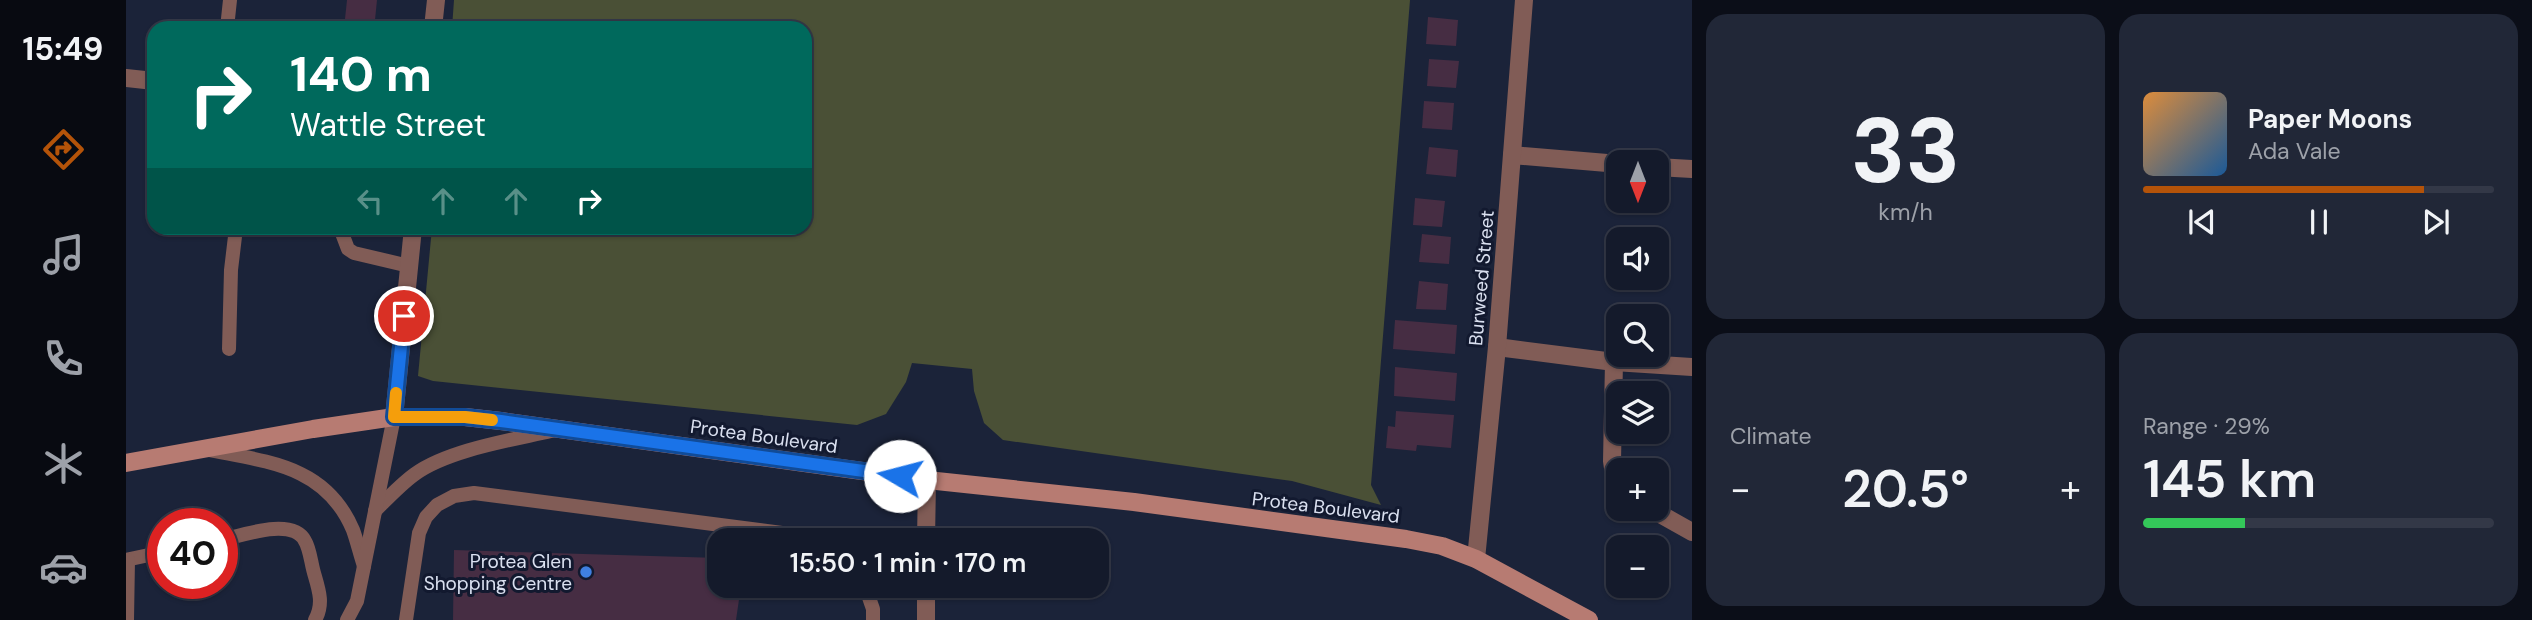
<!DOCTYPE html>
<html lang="en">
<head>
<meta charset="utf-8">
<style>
	body { margin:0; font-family:"DM Sans",sans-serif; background:#212737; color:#f1f3f6; height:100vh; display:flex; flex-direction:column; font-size:26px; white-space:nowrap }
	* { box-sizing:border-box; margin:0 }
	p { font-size:23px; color:#9da1a9 }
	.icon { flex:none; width:38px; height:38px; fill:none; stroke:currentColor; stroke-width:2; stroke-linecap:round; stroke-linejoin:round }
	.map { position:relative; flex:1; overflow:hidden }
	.panel { display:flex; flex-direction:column; gap:14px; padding:14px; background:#0b0e18; width:840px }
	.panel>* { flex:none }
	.top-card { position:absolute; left:21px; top:21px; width:665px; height:214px; border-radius:21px; box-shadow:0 2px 5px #0004,0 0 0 2px #333847; background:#00695c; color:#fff; overflow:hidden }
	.needle { width:46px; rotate:180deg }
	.fabs { position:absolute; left:1480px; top:150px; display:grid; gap:14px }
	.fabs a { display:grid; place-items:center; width:63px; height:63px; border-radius:14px; background:#141a2b; box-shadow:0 2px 5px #0004,0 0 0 2px #333847; font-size:35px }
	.speed { position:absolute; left:21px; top:508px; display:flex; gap:14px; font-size:35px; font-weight:700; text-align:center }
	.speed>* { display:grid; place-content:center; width:91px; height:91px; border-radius:50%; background:#141a2b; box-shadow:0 2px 5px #0004,0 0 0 2px #333847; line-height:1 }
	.speed .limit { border:10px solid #d22; background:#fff; color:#111 }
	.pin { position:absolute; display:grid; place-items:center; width:60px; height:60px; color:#fff; margin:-30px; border:4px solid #fff; border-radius:50%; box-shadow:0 2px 7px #0007 }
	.me { position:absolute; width:77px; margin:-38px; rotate:278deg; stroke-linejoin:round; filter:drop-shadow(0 0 5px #0008) }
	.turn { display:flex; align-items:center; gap:24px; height:147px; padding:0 28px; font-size:32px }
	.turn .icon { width:91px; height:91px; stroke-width:2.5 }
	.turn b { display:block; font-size:49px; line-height:60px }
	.lanes { display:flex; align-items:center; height:66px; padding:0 28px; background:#0003; justify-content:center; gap:35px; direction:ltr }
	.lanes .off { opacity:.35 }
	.big { font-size:52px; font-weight:600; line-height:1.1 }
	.panel .tile { flex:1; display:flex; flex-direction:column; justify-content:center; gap:10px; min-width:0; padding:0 24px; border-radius:21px; background:#212737 }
	.panel .dial { align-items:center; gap:0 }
	.dial b { font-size:91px; line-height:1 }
	.song { display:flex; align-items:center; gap:21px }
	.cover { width:84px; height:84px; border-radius:10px; background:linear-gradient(135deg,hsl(30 70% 55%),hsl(210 70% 35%)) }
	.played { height:7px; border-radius:4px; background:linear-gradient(90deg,#b45309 80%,#333847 80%) }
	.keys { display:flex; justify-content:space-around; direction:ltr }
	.heat { display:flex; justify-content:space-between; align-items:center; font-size:38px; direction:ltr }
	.charge { height:10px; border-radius:5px; background:linear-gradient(90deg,#34c759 29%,#333847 0) }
	.panel .tiles { flex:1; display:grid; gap:14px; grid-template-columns:repeat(2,1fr) }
	.trip { position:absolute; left:581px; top:528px; width:402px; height:70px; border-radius:21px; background:#141a2b; box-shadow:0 2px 5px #0004,0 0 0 2px #333847; font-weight:600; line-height:70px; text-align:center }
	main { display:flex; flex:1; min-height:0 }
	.tabs { display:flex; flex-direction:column; width:126px; justify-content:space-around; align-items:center; background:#080a11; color:#9da1a9 }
	.tabs .icon { width:49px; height:49px }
	.tabs .active { color:#b45309 }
	.tabs b { font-size:32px; color:#f1f3f6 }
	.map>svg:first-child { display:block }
	.green { fill:#4a5036 }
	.building { fill:#462d43 }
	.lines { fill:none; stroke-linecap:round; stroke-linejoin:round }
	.lane { stroke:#815c56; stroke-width:14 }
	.street { stroke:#815c56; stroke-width:18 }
	.secondary { stroke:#b77b72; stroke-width:18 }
	.route-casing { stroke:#114b97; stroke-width:18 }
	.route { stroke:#1a73e8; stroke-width:12 }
	.slow { stroke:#f59e0b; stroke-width:12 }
	.shop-dot { fill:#3f7fe0; stroke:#12192f; stroke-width:2.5 }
	.labels { text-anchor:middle; stroke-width:6; stroke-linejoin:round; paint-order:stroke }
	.street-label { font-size:19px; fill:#dae0f0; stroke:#12192f }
	.poi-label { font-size:19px; fill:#dae0f0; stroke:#12192f; text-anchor:end }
</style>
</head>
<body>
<main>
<nav class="tabs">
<b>15:49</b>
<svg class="icon active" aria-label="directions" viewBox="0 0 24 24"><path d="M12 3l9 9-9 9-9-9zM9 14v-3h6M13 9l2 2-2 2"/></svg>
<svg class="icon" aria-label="music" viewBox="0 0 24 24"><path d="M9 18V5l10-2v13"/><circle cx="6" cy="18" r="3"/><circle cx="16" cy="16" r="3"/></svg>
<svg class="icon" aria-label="phone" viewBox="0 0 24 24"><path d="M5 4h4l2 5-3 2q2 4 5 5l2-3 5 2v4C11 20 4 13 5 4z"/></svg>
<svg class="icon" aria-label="climate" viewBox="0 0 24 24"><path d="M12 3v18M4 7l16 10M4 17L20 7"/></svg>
<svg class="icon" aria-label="car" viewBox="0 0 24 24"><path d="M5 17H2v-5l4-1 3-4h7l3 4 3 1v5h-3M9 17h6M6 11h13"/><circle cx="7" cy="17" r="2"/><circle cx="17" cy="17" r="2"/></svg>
</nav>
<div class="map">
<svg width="1566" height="620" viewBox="0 0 1566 620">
	<rect width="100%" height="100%" fill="#1b2339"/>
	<!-- green -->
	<path class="green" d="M328,0H1284L1245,485L1255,505L1166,481L877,440L858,423L848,391L846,369L786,363L780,382L760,414L731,425L307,381L292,376L306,228H679V28H326Z"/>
	<!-- building -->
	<g class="building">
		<path d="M221,0H251L249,20L219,19Z"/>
		<path d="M1302,17L1332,20L1330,46L1300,44Z"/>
		<path d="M1303,59L1333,61L1330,88L1301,86Z"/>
		<path d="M1298,101L1328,103L1326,130L1296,128Z"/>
		<path d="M1303,147L1332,150L1330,177L1300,174Z"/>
		<path d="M1289,198L1319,201L1316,227L1287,225Z"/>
		<path d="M1296,234L1325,237L1323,264L1293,262Z"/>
		<path d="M1293,281L1322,284L1320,310L1290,309Z"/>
		<path d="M1269,320L1331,325L1329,354L1267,349Z"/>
		<path d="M1269,367L1331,373L1329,401L1268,396Z"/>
		<path d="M1270,411L1328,415L1325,448L1291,445L1290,451L1260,448L1262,426L1269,427Z"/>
		<path d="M328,550L593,558V586H615L610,620H327Z"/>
	</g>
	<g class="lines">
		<!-- lane -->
		<g class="lane">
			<path d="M101,28L104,0"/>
			<path d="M214,228L222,249L228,253L283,266"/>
			<path d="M103,349L105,270L110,228"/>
			<path d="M83,450C143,462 200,466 227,530C231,541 234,554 238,566"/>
			<path d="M249,511C262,498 275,484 289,474C322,450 386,440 425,431"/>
			<path d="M96,540C117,535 167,517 179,541C184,549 185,563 188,573C193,590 198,604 189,620"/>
			<path d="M0,560L37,552"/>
			<path d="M739,586L747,609V620"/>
			<path d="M1,620L2,560"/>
			<path d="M221,620L231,601L268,417"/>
			<path d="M280,620L293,533L300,517L311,505L328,496L348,493L656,533L683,541"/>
		</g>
		<!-- street -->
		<g class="street">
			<path d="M307,28L310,0"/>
			<path d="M0,78L28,81"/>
			<path d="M1386,155L1493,164"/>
			<path d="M1531,167L1566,169"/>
			<path d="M1371,347L1488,362L1566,367"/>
			<path d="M1488,362L1486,461L1488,475L1493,486"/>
			<path d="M268,417L287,228"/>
			<path d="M1525,509L1566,532"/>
			<path d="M800,541L801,480"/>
			<path d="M1350,559L1371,347L1398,0"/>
			<path d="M800,620V586"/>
		</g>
		<!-- secondary -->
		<path class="secondary" d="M0,463L187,429L268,417H339L375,421L801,480L1008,502L1280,539L1316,546L1350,559L1463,620"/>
	</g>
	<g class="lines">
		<defs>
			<path id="route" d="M278,316L268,417H339L375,421L774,476"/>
		</defs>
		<!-- route casing -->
		<use href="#route" class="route-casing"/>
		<!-- route -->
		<use href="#route" class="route"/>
		<!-- slow -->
		<path class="slow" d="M270,393L268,417H339L366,420"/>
	</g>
	<!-- markers -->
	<circle class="shop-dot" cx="460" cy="572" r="7"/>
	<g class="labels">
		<!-- street labels -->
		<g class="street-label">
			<text transform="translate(1355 278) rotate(-85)" y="7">Burweed Street</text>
			<text transform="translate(638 436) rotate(8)" y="7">Protea Boulevard</text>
			<text transform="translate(1200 507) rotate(7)" y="7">Protea Boulevard</text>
		</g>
		<!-- poi labels -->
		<g class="poi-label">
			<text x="446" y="568">Protea Glen<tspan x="446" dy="22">Shopping Centre</tspan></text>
		</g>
	</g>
</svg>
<div class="fabs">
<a><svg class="needle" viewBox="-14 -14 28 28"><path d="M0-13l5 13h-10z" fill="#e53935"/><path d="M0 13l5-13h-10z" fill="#9da1a9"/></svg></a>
<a><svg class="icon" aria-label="sound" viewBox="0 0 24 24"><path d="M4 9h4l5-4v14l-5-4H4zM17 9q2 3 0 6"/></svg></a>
<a><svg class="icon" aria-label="search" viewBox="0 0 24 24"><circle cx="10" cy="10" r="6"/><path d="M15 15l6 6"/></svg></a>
<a><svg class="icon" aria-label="layers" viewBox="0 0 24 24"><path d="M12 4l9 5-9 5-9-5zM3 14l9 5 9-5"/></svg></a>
<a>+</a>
<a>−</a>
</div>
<div class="speed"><div class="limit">40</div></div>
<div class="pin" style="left:278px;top:316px;background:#d93025"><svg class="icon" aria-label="arrive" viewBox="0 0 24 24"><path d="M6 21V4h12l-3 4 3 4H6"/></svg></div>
<svg class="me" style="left:774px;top:476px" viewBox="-20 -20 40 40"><circle r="19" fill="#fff"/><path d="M0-13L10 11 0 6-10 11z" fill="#1a73e8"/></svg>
<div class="trip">15:50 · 1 min · 170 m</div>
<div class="top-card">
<div class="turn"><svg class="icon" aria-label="right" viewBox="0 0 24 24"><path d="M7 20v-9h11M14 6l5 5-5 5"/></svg><div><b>140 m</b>Wattle Street</div></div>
<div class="lanes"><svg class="icon off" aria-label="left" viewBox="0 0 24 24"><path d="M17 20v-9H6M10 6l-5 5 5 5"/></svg><svg class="icon off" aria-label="ahead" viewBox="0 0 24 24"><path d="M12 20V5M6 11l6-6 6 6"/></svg><svg class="icon off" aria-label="ahead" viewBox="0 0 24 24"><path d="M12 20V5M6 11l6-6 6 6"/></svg><svg class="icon" aria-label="right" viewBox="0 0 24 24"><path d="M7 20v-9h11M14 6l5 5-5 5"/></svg></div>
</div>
</div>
<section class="panel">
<div class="tiles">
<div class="tile dial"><b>33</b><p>km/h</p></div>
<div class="tile">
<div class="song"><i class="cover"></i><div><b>Paper Moons</b><p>Ada Vale</p></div></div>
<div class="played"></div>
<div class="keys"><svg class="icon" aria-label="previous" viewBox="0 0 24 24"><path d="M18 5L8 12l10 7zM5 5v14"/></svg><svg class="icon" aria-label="pause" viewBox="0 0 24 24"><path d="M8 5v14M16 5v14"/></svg><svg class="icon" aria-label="next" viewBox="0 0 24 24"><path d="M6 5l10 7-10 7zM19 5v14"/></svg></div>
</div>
<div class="tile"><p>Climate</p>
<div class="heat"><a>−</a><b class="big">20.5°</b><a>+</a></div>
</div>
<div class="tile"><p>Range · 29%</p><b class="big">145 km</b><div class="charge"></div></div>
</div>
</section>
</main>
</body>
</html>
